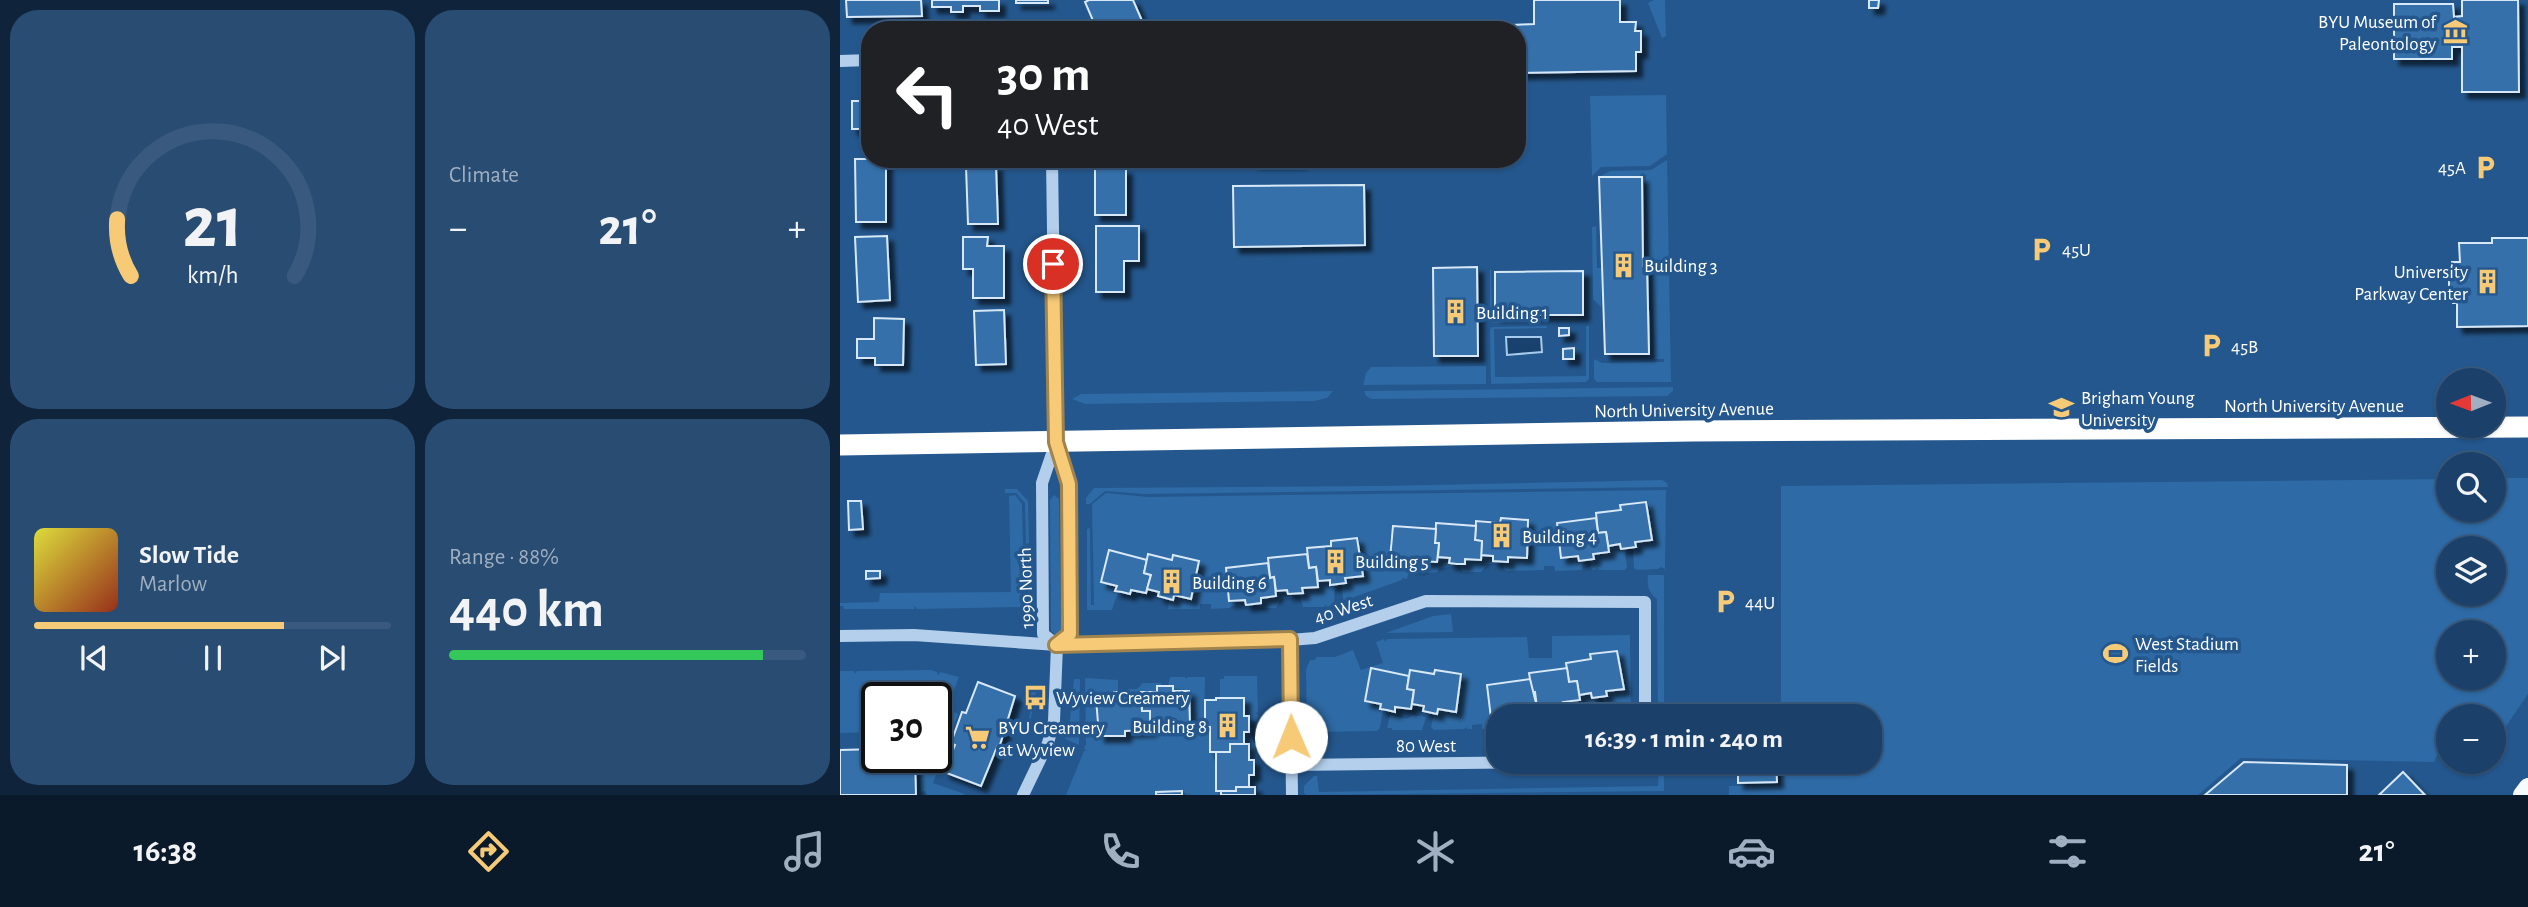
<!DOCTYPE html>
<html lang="en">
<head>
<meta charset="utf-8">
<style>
	body { margin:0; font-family:"Alegreya Sans",sans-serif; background:#284c72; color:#f1f3f6; height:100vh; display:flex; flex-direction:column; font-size:26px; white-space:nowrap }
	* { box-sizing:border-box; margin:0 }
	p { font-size:23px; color:#a0afc1 }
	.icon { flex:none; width:38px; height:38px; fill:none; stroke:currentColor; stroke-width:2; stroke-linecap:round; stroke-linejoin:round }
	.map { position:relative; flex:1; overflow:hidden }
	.details { display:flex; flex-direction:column; gap:10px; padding:10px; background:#0f243a; width:840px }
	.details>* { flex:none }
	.top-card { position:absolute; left:21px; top:21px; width:665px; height:147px; border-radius:28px; box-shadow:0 2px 5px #0004,0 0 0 2px #395a7e; background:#202124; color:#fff; overflow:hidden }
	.needle { width:46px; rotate:269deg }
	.buttons { position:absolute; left:1596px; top:368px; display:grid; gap:14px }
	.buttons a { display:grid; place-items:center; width:70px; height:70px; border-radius:50%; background:#1b416a; box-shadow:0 2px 5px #0004,0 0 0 2px #395a7e; font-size:35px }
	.speed { position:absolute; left:21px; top:682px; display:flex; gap:14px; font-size:35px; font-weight:700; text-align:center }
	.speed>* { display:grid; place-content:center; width:91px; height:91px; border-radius:50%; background:#1b416a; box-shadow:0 2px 5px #0004,0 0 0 2px #395a7e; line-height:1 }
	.speed .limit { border:4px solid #111; border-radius:10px; background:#fff; color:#111 }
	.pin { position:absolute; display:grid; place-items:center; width:60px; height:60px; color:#fff; margin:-30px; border:4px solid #fff; border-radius:50%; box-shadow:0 2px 7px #0007 }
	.me { position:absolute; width:77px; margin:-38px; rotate:359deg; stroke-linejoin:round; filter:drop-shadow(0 0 5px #0008) }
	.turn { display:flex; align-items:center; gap:24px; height:147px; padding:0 21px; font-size:32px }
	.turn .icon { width:91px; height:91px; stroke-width:2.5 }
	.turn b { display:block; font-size:49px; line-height:60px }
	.big { font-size:52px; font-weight:600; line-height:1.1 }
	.details .tile { flex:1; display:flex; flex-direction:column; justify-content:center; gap:10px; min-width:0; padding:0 24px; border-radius:28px; background:#284c72 }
	.details .dial { align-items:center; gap:0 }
	.dial svg { height:182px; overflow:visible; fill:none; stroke:#395a7e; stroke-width:7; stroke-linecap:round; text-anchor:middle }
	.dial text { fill:#f1f3f6; stroke:none }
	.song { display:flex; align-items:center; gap:21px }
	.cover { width:84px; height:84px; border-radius:10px; background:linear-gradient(135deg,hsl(60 70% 55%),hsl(10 70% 35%)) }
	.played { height:7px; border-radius:4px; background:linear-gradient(90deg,#f6ca76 70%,#395a7e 70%) }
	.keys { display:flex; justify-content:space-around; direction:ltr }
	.heat { display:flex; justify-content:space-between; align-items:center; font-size:38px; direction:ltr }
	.charge { height:10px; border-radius:5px; background:linear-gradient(90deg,#34c759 88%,#395a7e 0) }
	.details .tiles { flex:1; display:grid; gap:10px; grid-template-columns:repeat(2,1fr) }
	.trip { position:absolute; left:646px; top:704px; width:396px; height:70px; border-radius:28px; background:#1b416a; box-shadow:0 2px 5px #0004,0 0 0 2px #395a7e; font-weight:600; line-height:70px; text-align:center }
	.menu { display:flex; height:112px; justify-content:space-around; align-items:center; background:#0b1a2a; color:#a0afc1 }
	.menu .icon { width:49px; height:49px }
	.menu .on { color:#f6ca76 }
	.menu b { font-size:32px; color:#f1f3f6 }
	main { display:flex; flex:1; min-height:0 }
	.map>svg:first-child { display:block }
	.green { fill:#2e6aa5; fill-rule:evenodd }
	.water { fill:#19416d; stroke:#a7cbec; stroke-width:2 }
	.building { fill:#346faa; stroke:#d7e8f8; stroke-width:2; filter:url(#shadow) }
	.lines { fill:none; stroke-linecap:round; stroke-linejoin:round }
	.minor { stroke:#b3cfeb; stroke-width:12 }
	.major { stroke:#f7fafe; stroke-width:18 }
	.highway { stroke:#fff; stroke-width:21 }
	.route-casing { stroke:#a0834d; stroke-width:18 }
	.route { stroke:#f6ca76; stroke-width:12 }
	.labels { text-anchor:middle; stroke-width:7; stroke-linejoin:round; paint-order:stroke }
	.poi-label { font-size:19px; fill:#fff; stroke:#24578d; text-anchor:start }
	.street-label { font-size:19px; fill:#fff; stroke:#24578d }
</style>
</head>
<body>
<main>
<section class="details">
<div class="tiles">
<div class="tile dial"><svg viewBox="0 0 100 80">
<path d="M14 69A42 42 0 1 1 86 69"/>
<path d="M14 69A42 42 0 0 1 8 44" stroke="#f6ca76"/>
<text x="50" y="56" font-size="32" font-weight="700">21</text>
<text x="50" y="72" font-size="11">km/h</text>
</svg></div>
<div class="tile"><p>Climate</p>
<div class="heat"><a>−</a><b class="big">21°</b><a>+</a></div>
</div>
<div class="tile">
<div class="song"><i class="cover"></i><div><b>Slow Tide</b><p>Marlow</p></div></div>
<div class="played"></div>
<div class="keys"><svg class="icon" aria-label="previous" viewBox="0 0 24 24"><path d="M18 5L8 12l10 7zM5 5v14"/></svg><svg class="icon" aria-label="pause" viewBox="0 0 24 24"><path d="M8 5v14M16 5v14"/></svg><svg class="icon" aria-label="next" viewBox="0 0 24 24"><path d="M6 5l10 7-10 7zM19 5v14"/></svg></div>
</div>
<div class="tile"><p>Range · 88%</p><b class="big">440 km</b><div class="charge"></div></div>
</div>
</section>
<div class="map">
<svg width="1688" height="795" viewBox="0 0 1688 795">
	<defs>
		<filter id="shadow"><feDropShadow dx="6" dy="6" stdDeviation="2" flood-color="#0009"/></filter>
	</defs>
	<rect width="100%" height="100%" fill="#24578d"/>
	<!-- green -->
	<g class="green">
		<path d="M814,0H825L826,36L822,38L808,3Z"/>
		<path d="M826,95L827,154L810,166L761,167L752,176L750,96Z"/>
		<path d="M827,160L831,382H757L754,379V359L762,363L824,362V359H814L812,261H809L806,175L802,173L799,177H759L770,171L811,170Z"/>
		<path d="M756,226L757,268H761V307L753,299L752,227Z"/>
		<path d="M651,269L652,319H696V322L653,323L650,320V270Z"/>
		<path d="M706,326L707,328L654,329L655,377L746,376V326H749V379L746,382L651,384L650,330L652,327Z"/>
		<path d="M646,366V384L523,385L526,373L531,367Z"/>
		<path d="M833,387V391L827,396L531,399L526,396L524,391Z"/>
		<path d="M493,391L487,398L474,401L245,404L232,399L241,394Z"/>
		<path d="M1654,478H1688V694L1654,744V716H1608V749H1600L1594,762L1401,758L1358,795H889V786L941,785V761H1029V716H941V486L1608,479V509H1654ZM1608,548H1654V593H1608ZM1608,632H1654V677H1608Z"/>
		<path d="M822,480L827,483L828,487L303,494L265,491L250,504H246V498L254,488L539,486Z"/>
		<path d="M165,489H177L188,501L189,543L186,544L185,503L176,493H165Z"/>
		<path d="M826,490L825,569L821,567L818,569L797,570L794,568L793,549L797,548L796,543L813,540L808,501L780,505V510L756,513V518L717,523L721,558L737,556L738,561H743L742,570L715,571L714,566H704V570L666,571L664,569L663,562H668L669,558H687L689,519L660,517V521L635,520L634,525L595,522L594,527L553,525L549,545L551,544L550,559L566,561V566L570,567L567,579L562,578V580L506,600L503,599L502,584H506L505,579L523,576L519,537L491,541L490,546L466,548V553L427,558V563L385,567L389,602L405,600L406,605H410L409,608L392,606L390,608L371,609V604H360V609H328L329,600H333L334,596L351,600L360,562L333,554L331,559L308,553L306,559L269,549L260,582L276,587L275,591L278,592L272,610H247V529L250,528L251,605H254L252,504L266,493L308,497Z"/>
		<path d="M175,495L182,504L183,545H188L189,623L183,622L182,607L77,609L75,606L74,609H4L3,606H0V603L39,602L40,593L171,592L169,496Z"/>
		<path d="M214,495L219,499L221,630L216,635L211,631L210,500Z"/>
		<path d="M779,545L780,550L785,549L787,567L785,570H759L757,568L756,570H753L751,568L750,560L755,559L754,554L769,553V546Z"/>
		<path d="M642,556L653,557L652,561H657V564H648L641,572H623L620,568V564L625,565L626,560H641Z"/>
		<path d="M598,558L609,559V563L613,564V566L598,569V572L578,574V567H582V562L597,563Z"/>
		<path d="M808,575H824V716H818L817,599C808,592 807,586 808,575Z"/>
		<path d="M489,580L490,586L495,585L494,604L486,607V604L484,607H463L459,594H464L463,589L479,587V582Z"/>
		<path d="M447,590L448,595H452V598L441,599L436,608H420L418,606L422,603L421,598L436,597V592Z"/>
		<path d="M611,614L613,632L546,633L593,616Z"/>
		<path d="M790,635L791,716H765L763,697H767L766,692L784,689L778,650L750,654L751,659L726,662V668L688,673V679L647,684L651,718L658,717V728L642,729V724L632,725V729H627V727L624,729L594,730L591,727L594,714L598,715L599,710L616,712L623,674L596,669L594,674L570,669L569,675L531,668L524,701L540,704L539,709L543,710L540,728L537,731L470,732L467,729L466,670L470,660H475L476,657H495L513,650L521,670L543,663L536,642L544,639L545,642L547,639L687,637L689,658H712V636Z"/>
		<path d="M91,670L97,672V674L99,675L100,672L119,677L107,708L109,710L118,714L93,783L125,794L123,795H87L85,791L81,792L80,758H96V698H37V741H34L33,732L0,733V671H14L15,674L17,671Z"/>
		<path d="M384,676H417L418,712L415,714H418V718L416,721L409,720V716H404V697H380V679H384Z"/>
		<path d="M330,677H345L346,679L348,677H365L364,727L370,728V752L375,753V791L381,792V795H345L344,791L316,792L315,795H226L244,751L247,750L244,749L246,744L245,678L278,680V692H274L273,697L256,698L257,737H285L286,732H310L311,726L350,725L349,691H333V686H328Z"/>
		<path d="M234,679H240L239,745L225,739L230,719Z"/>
		<path d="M303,683H321V686H317V691L301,692V697H290V692H286V689H297Z"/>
		<path d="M186,690L196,692L189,728H187L192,704L182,701Z"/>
		<path d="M750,694L751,698H755L757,716H722L721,708H725L724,703L740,701V695Z"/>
		<path d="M550,715L567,719L573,715L586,717L582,730H552V728H547Z"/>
		<path d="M410,728H412L413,742L418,745L417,764H414V759H410V743H404V732H409Z"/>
		<path d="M819,761H824V791L466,795L464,793V786L474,776H477L479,792L818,786Z"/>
	</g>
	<!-- water -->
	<path class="water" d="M666,337H701L702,352L667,355Z"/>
	<!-- building -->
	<g class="building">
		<path d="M6,0H81L82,16L7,17Z"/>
		<path d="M92,0H159V11H140V6H123V12H111V7H92Z"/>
		<rect x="176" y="0" width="32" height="3"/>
		<path d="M249,0H293L303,23L288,30H264L263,27L257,30L245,2Z"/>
		<path d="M694,0H780V22H796L795,31H801V52H796V71L677,73V30H672V25L694,24Z"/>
		<path d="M1029,0H1039L1038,8H1029Z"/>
		<path d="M1622,0H1678L1679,92H1622V47H1612V59H1554V4H1613L1614,17L1622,16Z"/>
		<path d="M12,101H30V148L29,129H12Z"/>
		<path d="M15,159H46V222H16Z"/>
		<rect x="413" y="159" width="47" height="3"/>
		<path d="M156,165L158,224H128L126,166Z"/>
		<rect x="255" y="169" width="31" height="46"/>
		<path d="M759,177H802L803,266L807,265L809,354H765Z"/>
		<path d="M524,185L525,245L394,247L393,186Z"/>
		<path d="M256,226H299V261H284V292H256Z"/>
		<path d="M47,236L50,300L18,302L15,237Z"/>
		<path d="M123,237H148L147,246H164V298H133V269H123Z"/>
		<path d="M1652,238H1688V326L1617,327V303H1613V292H1609V272H1612V262H1620L1619,243H1652Z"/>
		<path d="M637,267L638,356H594L593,268Z"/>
		<path d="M743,271V315H655V272Z"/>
		<path d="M164,310L166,364L136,365L134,311Z"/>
		<path d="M34,318L64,319L63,365H35V358H17V339H34Z"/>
		<path d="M719,328H729V335L719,336Z"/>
		<path d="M734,348V359H723V349Z"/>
		<path d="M8,501H21L23,529L9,530Z"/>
		<path d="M806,502L812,540L795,542L796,547L781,549L780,544L768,546L766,532L758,533L756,513L781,510L780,505Z"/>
		<path d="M661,518L688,520L687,558L668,557V562L653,561V556L641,555L642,541L635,540L636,521L660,523Z"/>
		<path d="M756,518L758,533L766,532L769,552L753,554L754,559L739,561L738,556L721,558L717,523Z"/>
		<path d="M596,523L636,526L635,540L642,541L641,560L625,559V564H617L609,563L610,558L598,557L599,543H595Z"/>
		<path d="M553,526L596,529L595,543H599L597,562L581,561V566L566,565L567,561L550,559Z"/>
		<path d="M517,538L523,576L505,578L506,583L490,585V580L478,581L476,567L469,568L467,548L491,546V541Z"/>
		<path d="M269,550L307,560L304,573L311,575L306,593L291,590L290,594L282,592L275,591L277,586L261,582Z"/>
		<path d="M308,554L332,560L333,555L359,561L351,599L334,595L333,600L318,596L319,592L307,589L311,575L304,573Z"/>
		<path d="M467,554L469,568L476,567L478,587L462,588L463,593L448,594L447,590L436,591L434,577L430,578L428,558Z"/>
		<path d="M428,563L430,578L434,577L436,596L421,598V603L406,605L405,600L389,601L386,568Z"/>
		<path d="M26,571H40V578L26,579Z"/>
		<path d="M777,651L784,689L766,691L767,696L759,697L752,698L751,693L739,695L737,681L729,682L726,663L751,659L750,654Z"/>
		<path d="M531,668L569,676L567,689L574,690L571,709L555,707V712L547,710L540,709L541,704L525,701Z"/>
		<path d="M727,668L729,682L737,681L740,700L723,702L724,707L717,709H710L709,705L697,707L695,692L692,693L689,673Z"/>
		<path d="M570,670L594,674L595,670L621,674L616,712L598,709L597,714L583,711L584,706L572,704L574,690L567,689Z"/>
		<path d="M690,679L698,711L682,713V716L651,718L647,685Z"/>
		<path d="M138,682L175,696L159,748L157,747L141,786L104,772L115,745L111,743L122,712L126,713Z"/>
		<path d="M317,686H333V691H349L350,725H310V711H302L301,692H317Z"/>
		<path d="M274,692H290V698H301L302,711H310V730L285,731V736H259L256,698H274Z"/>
		<path d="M376,698H404V716H409V732H404V744H390V752H370V727H365V700H376Z"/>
		<path d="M390,744H409V760H414V775H409V787H396V791H376V752H390Z"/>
		<path d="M37,749V758H75L76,795H0V750Z"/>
		<path d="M898,761H936L937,782L898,783Z"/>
		<path d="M1404,762L1507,765V795H1365Z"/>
		<path d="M1563,772L1585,795H1539Z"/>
		<path d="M396,787H415V795H381V791H396Z"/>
		<path d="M342,791V795H316V792Z"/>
	</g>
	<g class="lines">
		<!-- minor -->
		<g class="minor">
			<path d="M0,61L30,60"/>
			<path d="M212,159L216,442L229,484L230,634L217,645"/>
			<path d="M216,442L202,483L203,634L217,645"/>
			<path d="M0,636L74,635L217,645L450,640L475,638L586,601L805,602V716"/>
			<path d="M450,640L452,795"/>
			<path d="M452,765L804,761"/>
			<path d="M183,795L208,743L214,721L217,645"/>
		</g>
		<!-- major -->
		<path class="major" d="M1682,795L1688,787"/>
		<!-- highway -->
		<path class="highway" d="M0,445L852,431L1688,427"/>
	</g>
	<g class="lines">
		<defs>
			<path id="route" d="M213,264L216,442L229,484L230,634L216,645L450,639L451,737"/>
		</defs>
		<!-- route casing -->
		<use href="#route" class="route-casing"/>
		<!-- route -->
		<use href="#route" class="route"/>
	</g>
	<!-- icons -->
	<defs>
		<symbol id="museum-bare" viewBox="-9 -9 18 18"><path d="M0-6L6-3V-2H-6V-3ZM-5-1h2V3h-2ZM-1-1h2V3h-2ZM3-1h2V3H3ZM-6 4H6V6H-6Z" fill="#f6ca76" stroke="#24578d" stroke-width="2.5" paint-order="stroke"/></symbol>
		<symbol id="parking-bare" viewBox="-9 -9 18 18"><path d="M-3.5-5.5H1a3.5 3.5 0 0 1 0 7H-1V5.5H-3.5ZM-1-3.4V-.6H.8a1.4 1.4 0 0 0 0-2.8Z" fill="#f6ca76" stroke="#24578d" stroke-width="2.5" paint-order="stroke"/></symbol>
		<symbol id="building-bare" viewBox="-9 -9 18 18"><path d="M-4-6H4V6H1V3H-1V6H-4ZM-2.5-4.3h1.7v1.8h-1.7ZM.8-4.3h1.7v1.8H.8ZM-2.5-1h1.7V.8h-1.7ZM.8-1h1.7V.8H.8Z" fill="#f6ca76" stroke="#24578d" stroke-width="2.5" paint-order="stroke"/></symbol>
		<symbol id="university-bare" viewBox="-9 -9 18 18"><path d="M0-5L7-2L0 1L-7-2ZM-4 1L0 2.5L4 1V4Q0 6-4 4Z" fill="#f6ca76" stroke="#24578d" stroke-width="2.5" paint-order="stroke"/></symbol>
		<symbol id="stadium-bare" viewBox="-9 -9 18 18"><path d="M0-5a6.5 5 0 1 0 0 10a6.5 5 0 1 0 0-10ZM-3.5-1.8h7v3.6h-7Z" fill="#f6ca76" stroke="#24578d" stroke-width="2.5" paint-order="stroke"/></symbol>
		<symbol id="bus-bare" viewBox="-9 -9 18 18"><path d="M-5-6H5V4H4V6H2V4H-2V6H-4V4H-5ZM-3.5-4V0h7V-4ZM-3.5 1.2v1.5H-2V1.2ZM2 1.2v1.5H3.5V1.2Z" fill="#f6ca76" stroke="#24578d" stroke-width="2.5" paint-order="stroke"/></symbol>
		<symbol id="supermarket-bare" viewBox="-9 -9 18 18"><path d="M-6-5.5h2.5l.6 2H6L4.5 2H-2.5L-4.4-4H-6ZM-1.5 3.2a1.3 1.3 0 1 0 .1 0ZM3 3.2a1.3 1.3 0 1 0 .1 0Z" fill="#f6ca76" stroke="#24578d" stroke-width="2.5" paint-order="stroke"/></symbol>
	</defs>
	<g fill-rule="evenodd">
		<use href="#museum-bare" x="1598" y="14" width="35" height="35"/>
		<use href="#parking-bare" x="1628" y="150" width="35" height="35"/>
		<use href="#parking-bare" x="1184" y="232" width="35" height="35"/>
		<use href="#building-bare" x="766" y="248" width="35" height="35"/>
		<use href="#building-bare" x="1630" y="264" width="35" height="35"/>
		<use href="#building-bare" x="598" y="294" width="35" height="35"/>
		<use href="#parking-bare" x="1354" y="328" width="35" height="35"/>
		<use href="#university-bare" x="1204" y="390" width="35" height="35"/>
		<use href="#building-bare" x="644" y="518" width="35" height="35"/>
		<use href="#building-bare" x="478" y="544" width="35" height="35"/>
		<use href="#building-bare" x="314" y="564" width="35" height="35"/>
		<use href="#parking-bare" x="868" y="584" width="35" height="35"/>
		<use href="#stadium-bare" x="1258" y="636" width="35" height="35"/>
		<use href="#bus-bare" x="178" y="680" width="35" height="35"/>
		<use href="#building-bare" x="370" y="708" width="35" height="35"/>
		<use href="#supermarket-bare" x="120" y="720" width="35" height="35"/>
	</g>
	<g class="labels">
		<!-- poi labels -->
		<g class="poi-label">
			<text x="1596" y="28" text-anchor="end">BYU Museum of<tspan x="1596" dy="22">Paleontology</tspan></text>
			<text x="1626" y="174" text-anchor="end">45A</text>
			<text x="1222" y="256">45U</text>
			<text x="804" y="272">Building 3</text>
			<text x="1628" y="278" text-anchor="end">University<tspan x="1628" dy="22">Parkway Center</tspan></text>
			<text x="636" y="319">Building 1</text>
			<text x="1391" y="353">45B</text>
			<text x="1241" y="404">Brigham Young<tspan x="1241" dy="22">University</tspan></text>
			<text x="682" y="543">Building 4</text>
			<text x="515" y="568">Building 5</text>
			<text x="352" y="589">Building 6</text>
			<text x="905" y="609">44U</text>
			<text x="1295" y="650">West Stadium<tspan x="1295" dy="22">Fields</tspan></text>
			<text x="216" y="704">Wyview Creamery</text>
			<text x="367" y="733" text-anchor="end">Building 8</text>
			<text x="158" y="734">BYU Creamery<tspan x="158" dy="22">at Wyview</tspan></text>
		</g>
		<!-- street labels -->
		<g class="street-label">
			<text x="1474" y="412">North University Avenue</text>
			<text transform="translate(844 409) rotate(-1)" y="7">North University Avenue</text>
			<text transform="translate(185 588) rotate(-92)" y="7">1990 North</text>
			<text transform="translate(503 608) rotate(-18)" y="7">40 West</text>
			<text x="586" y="752">80 West</text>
		</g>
	</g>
</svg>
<div class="buttons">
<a><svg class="needle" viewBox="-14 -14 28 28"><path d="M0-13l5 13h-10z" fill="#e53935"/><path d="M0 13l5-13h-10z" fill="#a0afc1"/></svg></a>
<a><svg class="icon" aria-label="search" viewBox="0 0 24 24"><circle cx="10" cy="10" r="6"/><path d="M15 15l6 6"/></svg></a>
<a><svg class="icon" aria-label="layers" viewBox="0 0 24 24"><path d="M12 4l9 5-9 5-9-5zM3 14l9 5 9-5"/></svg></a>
<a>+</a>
<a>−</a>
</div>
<div class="speed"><div class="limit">30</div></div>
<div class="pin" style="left:213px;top:264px;background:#d93025"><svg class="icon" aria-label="arrive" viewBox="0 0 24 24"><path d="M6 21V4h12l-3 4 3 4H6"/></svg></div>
<svg class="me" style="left:451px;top:737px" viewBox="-20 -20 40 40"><circle r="19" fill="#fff"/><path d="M0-13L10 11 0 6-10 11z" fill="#f6ca76"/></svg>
<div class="trip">16:39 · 1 min · 240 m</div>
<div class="top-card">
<div class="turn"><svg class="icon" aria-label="left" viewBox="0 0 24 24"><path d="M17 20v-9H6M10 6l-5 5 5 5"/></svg><div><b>30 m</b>40 West</div></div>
</div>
</div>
</main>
<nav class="menu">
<b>16:38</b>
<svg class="icon on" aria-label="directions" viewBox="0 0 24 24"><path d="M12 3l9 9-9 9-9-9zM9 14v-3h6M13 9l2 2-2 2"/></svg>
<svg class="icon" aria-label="music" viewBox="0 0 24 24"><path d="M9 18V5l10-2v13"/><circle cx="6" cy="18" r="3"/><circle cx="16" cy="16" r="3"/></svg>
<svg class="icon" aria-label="phone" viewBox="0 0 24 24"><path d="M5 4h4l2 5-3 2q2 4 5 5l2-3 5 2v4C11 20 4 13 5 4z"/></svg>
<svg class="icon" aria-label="climate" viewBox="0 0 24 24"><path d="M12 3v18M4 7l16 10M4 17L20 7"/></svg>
<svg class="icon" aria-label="car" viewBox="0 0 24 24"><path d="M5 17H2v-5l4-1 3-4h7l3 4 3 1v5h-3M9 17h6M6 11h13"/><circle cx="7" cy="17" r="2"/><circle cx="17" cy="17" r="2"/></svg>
<svg class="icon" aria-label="filters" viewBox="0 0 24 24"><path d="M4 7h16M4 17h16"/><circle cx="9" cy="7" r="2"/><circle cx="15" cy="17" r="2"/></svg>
<b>21°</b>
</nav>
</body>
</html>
